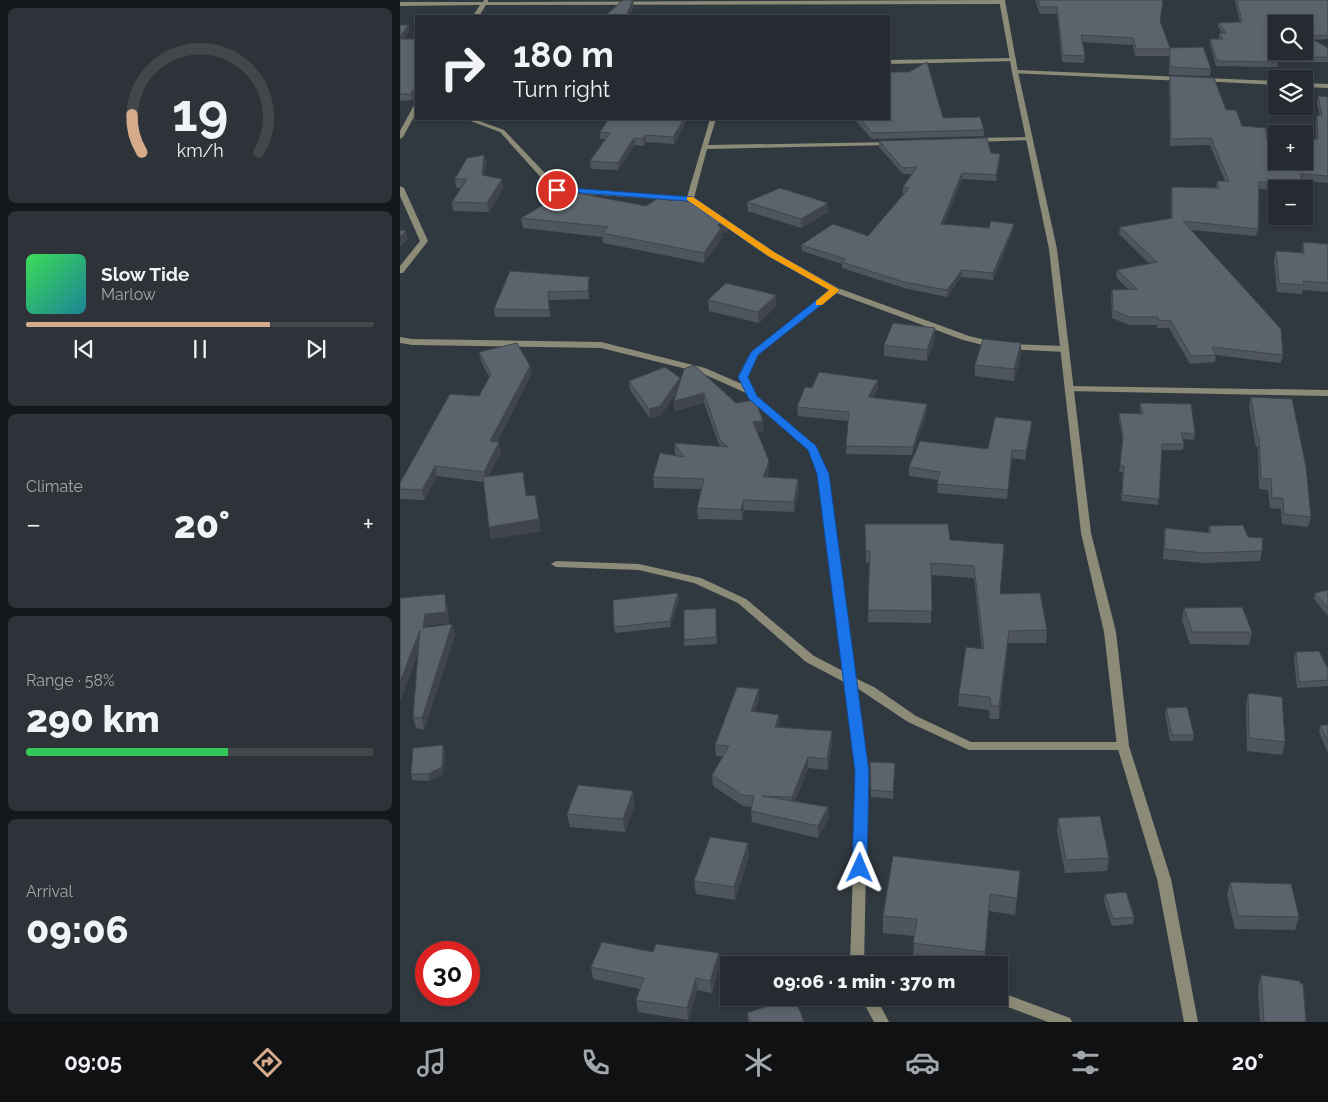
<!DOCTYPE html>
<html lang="en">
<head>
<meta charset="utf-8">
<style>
	body { margin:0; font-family:Raleway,sans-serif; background:#2d3338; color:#f1f3f6; height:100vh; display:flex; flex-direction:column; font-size:19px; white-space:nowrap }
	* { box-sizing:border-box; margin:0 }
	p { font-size:16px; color:#a3a7ab }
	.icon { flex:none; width:28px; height:28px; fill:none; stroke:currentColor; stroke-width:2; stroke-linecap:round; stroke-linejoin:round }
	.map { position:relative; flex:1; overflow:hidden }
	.side { display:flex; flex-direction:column; gap:8px; padding:8px; background:#14181a; width:400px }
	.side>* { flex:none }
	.hud { position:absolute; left:15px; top:15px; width:475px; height:105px; border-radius:0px; box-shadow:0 2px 8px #0003,0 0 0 1px #42474c; background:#252b30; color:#f1f3f6; overflow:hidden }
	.controls { position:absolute; left:868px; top:15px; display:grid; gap:10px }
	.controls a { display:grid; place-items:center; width:45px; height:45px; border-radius:0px; background:#252b30; box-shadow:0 2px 8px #0003,0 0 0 1px #42474c; font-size:25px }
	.speed { position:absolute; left:15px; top:941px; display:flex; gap:10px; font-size:25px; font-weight:700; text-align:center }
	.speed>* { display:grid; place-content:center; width:65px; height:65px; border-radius:50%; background:#252b30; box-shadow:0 2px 8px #0003,0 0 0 1px #42474c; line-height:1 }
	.speed .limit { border:8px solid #d22; background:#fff; color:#111 }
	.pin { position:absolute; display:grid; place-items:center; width:42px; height:42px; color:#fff; margin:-21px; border:2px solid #fff; border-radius:50%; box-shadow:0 1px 5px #0007 }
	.me { position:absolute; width:55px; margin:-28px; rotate:1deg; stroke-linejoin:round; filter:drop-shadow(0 0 4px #0008) }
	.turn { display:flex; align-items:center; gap:18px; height:105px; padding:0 15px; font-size:22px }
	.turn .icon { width:65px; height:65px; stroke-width:2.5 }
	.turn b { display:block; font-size:35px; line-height:42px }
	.big { font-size:38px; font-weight:800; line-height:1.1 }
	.side .card { flex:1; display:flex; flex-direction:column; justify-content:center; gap:8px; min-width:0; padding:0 18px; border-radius:8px; background:#2d3338 }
	.side .dial { align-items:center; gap:0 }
	.dial svg { height:130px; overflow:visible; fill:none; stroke:#42474c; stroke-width:7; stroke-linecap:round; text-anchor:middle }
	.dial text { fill:#f1f3f6; stroke:none }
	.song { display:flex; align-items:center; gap:15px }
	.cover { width:60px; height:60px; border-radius:8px; background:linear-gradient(135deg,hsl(130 70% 55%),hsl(190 70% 35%)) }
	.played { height:5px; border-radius:2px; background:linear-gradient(90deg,#d6ab8b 70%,#42474c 70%) }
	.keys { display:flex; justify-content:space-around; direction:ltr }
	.heat { display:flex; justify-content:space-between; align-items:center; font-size:28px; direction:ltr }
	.charge { height:8px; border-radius:4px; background:linear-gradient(90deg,#34c759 58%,#42474c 0) }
	.trip { position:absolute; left:320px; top:956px; width:288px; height:50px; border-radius:0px; background:#252b30; box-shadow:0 2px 8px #0003,0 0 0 1px #42474c; font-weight:800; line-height:50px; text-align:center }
	.dock { display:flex; height:80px; justify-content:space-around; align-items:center; background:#0f1113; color:#a3a7ab }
	.dock .icon { width:35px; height:35px }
	.dock .current { color:#d6ab8b }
	.dock b { font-size:22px; color:#f1f3f6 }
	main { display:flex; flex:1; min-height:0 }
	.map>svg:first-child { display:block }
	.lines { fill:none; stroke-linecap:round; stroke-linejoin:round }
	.minor { fill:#8c8b78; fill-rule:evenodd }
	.tertiary { fill:#8c8b78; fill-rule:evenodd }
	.wall { fill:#4e555d }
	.shaded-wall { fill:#40454c }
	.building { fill:#5b636c; stroke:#40454c; fill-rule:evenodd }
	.route { fill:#1a73e8; stroke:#114b97 }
	.slow { fill:#f59e0b }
</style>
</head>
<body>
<main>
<section class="side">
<div class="card dial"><svg viewBox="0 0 100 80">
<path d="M14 69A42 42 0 1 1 86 69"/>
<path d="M14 69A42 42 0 0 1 8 46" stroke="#d6ab8b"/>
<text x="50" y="56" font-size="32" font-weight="700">19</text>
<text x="50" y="72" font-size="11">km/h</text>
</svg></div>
<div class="card">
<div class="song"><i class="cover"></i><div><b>Slow Tide</b><p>Marlow</p></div></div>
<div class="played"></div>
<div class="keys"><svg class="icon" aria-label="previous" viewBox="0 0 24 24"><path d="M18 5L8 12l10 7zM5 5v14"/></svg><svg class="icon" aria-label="pause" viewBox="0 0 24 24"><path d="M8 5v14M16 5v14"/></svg><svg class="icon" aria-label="next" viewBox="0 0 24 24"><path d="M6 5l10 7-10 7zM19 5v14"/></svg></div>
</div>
<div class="card"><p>Climate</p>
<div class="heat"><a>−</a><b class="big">20°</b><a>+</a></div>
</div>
<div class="card"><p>Range · 58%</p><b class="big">290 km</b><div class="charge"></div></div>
<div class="card"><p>Arrival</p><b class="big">09:06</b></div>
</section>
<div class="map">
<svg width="928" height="1022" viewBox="0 0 928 1022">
	<rect width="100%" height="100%" fill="#313940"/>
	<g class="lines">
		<!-- minor -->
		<g class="minor">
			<path d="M84,0H88V2L602,0L605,2L602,4L86,5L79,16H73L80,5L0,6V2H83Z"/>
			<path d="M614,58L616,59V61L489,64V60Z"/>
			<path d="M615,70L783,77L786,79L783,81L613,73L612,72Z"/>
			<path d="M803,78L876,81V85L801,81V79Z"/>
			<path d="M904,83L928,84V88L904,87Z"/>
			<path d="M16,105V113L3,137L0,139V131L13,107Z"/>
			<path d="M65,119H74L104,130L159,188L287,197L310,119H316L308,145L494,142L495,143L492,145L307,149L294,198L374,252L438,288L569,336L598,343L599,345L595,348L563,340L436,293L358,355L347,377L357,396L416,446L428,474L455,678L474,687L516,716L571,742H723L727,743L729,746L727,749L723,750H569L508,722L457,688L468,772L464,965H450L456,772L444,682L406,662L338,603L294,583L239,570L156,567L151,564L156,561L239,564L301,578L346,599L414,656L443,671L418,474L409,449L350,399L346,393L299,372L201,348L12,345L0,343V337L12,339L201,342L305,368L342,384L339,377L351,352L430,290L368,256L288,201L154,192L100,132Z"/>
			<path d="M630,137L633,139L632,140L574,142L571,140L574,138Z"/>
			<path d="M0,186L4,188L28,241L3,273H0V266L20,241L0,196Z"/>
			<path d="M609,344L664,346L668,349L664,352L606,349L605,347Z"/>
			<path d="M669,386L928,390V396L666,391L665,389Z"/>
			<path d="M599,995H608L670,1018L672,1022H648L608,1007L480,1005L489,1022H474L461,998H599Z"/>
		</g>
		<!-- tertiary -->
		<path class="tertiary" d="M599,0H605L618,72L657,249L691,533L716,632L729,746L771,879L798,1022H784L757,879L717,746L704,632L681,533L649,249L612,72Z"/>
	</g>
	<!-- wall -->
	<g class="wall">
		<path d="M635,0H763L760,21L770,48L811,69L810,76L769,75V56H735L733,45L682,42L685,56L684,63L662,62L657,14H640Z"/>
		<path d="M835,0H928V39L914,40L928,48V62H878L877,67L816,66L810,44V39H820L819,38V33H822L818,27V23L840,22Z"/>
		<path d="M0,25H8L9,31L3,39H16V94L13,100L0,101Z"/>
		<path d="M770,76L826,110L842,126L867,140L908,146L910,139H916V122L917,115L920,116L917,103L918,96L928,97V183L902,181L903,184L902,189H876V190L859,189L858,229L856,236L791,230L883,355L881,363L816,355L815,362L790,364L769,328H757V325H729L712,318L711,297L712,290L728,289L716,277L717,270L750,264L719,234L720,227L771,218V194L772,187L816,188L817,181H825L810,145L770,146L769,82Z"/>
		<path d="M543,118L584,130V136L472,139L454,119Z"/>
		<path d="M288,119L274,144L246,142L244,146L235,145L218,170L191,169L190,161L205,139H200V132Z"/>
		<path d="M479,141L591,153L600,160L596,181L562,179L544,224L589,228L614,224L613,230L593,280L561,277L547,297L504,288L442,268V264L402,251L401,245L468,236L504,194H503V187L512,174H503L479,147Z"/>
		<path d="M84,155L86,163L84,176L103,188L89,212L53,211L52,202L61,188H56L55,179Z"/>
		<path d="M347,202L428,203V212L401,228L348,211Z"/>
		<path d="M121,218L328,221V231L321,234L322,238L304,263L203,243L202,237L123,228Z"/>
		<path d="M903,242L928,244V292L903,290L902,294L877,292L874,260L876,251L902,253Z"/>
		<path d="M189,277V299L149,300L150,317H95L94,309Z"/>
		<path d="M376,295V306L359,323L309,311L308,300Z"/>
		<path d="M535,328V339L527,361L484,356V345Z"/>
		<path d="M621,343V354L614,381L575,376V365Z"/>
		<path d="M79,352L130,366L131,375L97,442L101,452L88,476L125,484L127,496L141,531L91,539L89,527L84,482L37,476L24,500L0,499V483L79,396L89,377L81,361Z"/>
		<path d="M284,369L364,431L357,432L369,472L367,477L398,479L399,490L394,512L344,510L342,520L298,519L297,508L302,489L254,488L253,477L277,456L275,454L274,443L320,447L304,403L275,411L274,401L277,392L261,415L250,418L230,390L229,381L280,378V382Z"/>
		<path d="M412,388H478L472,398L527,412L512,455L446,454L448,421L398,416L397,407Z"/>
		<path d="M851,397L911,517L908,527L882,524L881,509L870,508L868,490L859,489L858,447H856L849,407Z"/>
		<path d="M740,403L795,434L794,440L782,439L784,444L783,450H762L758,505L721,501L723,472H719L723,442L719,419V413L741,414L740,409Z"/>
		<path d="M631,429L625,460L612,458L607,499L537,493L538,480L509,476V467L588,449Z"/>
		<path d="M465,524L550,540L600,594L647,630L646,643H608L599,719H590L589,710L558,706L559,694L582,649L574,578L531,575V623L468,622L469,563H466Z"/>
		<path d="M809,526L848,537L862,551L860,561L802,563L763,559L764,538L765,528L808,533Z"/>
		<path d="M928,590V616L914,599L915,593Z"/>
		<path d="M278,593L279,599L270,627L215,633L214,627Z"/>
		<path d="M0,598L47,605L49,623L28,625L27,627L52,624L55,635L24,730L16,728L13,717L18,652L0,701Z"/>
		<path d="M784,608L852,632L849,645L790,644L782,620Z"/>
		<path d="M316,614L317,644L284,646V640Z"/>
		<path d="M896,652L928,669V686L897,688L894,659Z"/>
		<path d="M359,689V700L355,711L380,726L379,727L432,742L428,770L408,768L395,801L429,818L418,838L352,822L351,811L352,807L343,806L313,786L312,775L323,757L316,756L315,745Z"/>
		<path d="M848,693L885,742L882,755L847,751L846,706Z"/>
		<path d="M766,708L794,735L793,741H770L765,714Z"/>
		<path d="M920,725H928V753L919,732Z"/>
		<path d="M43,745L45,751L43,774L29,781L12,780L11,774Z"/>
		<path d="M495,763L493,799L471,797L470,769Z"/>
		<path d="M235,804L225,832L170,827L167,814Z"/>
		<path d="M658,818L709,858L707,871L665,873L657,831Z"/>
		<path d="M349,856L335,900L296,894L294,881Z"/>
		<path d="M620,871L615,915L589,911L584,965H553L513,960L514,936L483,933V916Z"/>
		<path d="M830,882L899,917L895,930L835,929L827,895Z"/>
		<path d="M705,894L734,917L733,924L712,926L704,901Z"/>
		<path d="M320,965L312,993L297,990L288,1020L238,1012L236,1000L240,989L193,979L191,967Z"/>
		<path d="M861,975L900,983L906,1022H860L858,988Z"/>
		<path d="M369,1000L404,1022H348L347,1013L370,1006Z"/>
	</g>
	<!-- shaded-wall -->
	<g class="shaded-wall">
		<path d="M233,0L234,7L229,16H226Z"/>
		<path d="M8,25L9,31L0,44V37Z"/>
		<path d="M16,86V94L13,100L11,94Z"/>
		<path d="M284,119H288L274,144L273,137Z"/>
		<path d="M245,135L246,142L244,146L243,139Z"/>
		<path d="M234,138L235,145L218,170V163Z"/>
		<path d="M600,154V160L596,181V175Z"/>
		<path d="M84,155L86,163L83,184L82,175Z"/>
		<path d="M562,173V179L541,231V224Z"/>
		<path d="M102,179L103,188L89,212L87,203Z"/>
		<path d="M428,203V212L401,228V219Z"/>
		<path d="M328,221V231L321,234L322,238L304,263V253L317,225Z"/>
		<path d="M614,224L613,230L593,280V273Z"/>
		<path d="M6,231L8,239L0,247V237Z"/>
		<path d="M562,270L561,277L547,297V290Z"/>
		<path d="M189,277V299L188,291Z"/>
		<path d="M376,295V306L359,323L358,312Z"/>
		<path d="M535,328V339L527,361V350Z"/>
		<path d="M621,343V354L614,381V369Z"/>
		<path d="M130,366L131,375L92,451L90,441Z"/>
		<path d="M280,378V387L261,415L250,418L249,409Z"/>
		<path d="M478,380V388L468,406V397Z"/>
		<path d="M304,393V403L275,411L274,401Z"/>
		<path d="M527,404V412L512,455L513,447Z"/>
		<path d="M363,421L364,431L354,433L353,422Z"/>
		<path d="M632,421L631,429L625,460L626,451Z"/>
		<path d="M99,442L101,452L86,482L84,472Z"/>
		<path d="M369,461V472L363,488V477Z"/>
		<path d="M35,466L37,476L24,500L22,490Z"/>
		<path d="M123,472L125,484L128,508L126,496Z"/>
		<path d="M398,479L399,490L394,512V502Z"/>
		<path d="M135,495L141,531L91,539L89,527Z"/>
		<path d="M343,500L344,510L342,520L341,510Z"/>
		<path d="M278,593L279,599L270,627V621Z"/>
		<path d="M45,594L47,605L49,623L28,625L26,639L23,628L25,614Z"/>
		<path d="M52,624L55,635L24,730L22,718Z"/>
		<path d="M20,630L23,641L0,701V682Z"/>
		<path d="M609,631L608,643L599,719V706Z"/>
		<path d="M359,689V700L352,722L351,711Z"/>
		<path d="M379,715L380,726L376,738L375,727Z"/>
		<path d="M432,731V742L428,770L427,759Z"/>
		<path d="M43,745L45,751L43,774L29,781L28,774Z"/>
		<path d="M408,757V768L392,808V797Z"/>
		<path d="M233,791L235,804L225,832L223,819Z"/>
		<path d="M428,807L429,818L418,838V826Z"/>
		<path d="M348,843L349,856L335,900L334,887Z"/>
		<path d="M319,953L320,965L312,993L310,981Z"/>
		<path d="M296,978L297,990L288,1020L287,1008Z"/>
	</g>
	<!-- building -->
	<g class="building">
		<path d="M223,0H233L226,16H205Z"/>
		<path d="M638,0H763L760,21L770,48L803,47L811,69L770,67V49H736L733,38L681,35L685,56L663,55L657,7H640Z"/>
		<path d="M837,0H928V35L907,36L928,48V57L874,58L878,62L817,61L810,39H823L819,33H826L818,23L842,22ZM876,24H904V51H876Z"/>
		<path d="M0,25H8L0,37Z"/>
		<path d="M0,39H16V52L15,53H16V86L11,94H0Z"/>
		<path d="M527,62L543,118L580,117L584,130L472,133L460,119H489V72H509Z"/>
		<path d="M770,76L814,78L826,110H836L842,126L866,128L867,140L876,141V161H904V145L910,146V139H918L917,115L922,116L918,96L928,97V176L900,174L903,184L859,182L858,229L783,221L881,329L883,355L812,347L816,355L791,356L771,321L758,320V317H729L713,310L712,290L737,289L717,270L757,262L720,227L772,218V187L819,188L817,181H829L811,138L771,139Z"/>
		<path d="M209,119H284L273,137L245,135L243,139L234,138L218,163L190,161L210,133L200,132Z"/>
		<path d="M587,138L591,153L600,154L596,175L562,173L541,224L589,228L591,221L614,224L593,273L562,270L547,290L504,282L442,262L446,259L401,245L433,224L468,236L509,188L503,187L517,167L503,168L479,141Z"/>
		<path d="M84,155L82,175L102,179L87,203L52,202L67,179H55L67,158Z"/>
		<path d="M380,188L428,203L401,219L347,202Z"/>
		<path d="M167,191L246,206L258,198L272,201L276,199L306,206L328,221L317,225L321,228L304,253L202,233L208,227L121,218Z"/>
		<path d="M0,230L6,231L0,237Z"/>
		<path d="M903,242L928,244V283L903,281L904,285L879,283L876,251L904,253Z"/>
		<path d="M110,271L189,277L188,291L148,292L149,310L94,309Z"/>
		<path d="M326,283L376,295L358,312L308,300Z"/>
		<path d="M493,323L535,328L527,350L484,345Z"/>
		<path d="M583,339L621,343L614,369L575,365Z"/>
		<path d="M117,343L130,366L90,441L99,442L84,472L35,466L22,490L0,489V483L50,394L79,396L91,374L79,352Z"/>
		<path d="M294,365L336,403L355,400L363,421L353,422L369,461L363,477L398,479L394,502L343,500L341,510L297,508L304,479L253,477L260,453L284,457L274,443L328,447L320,440L304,393L274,401L284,369Z"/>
		<path d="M265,367L280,378L260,406L249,409L229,381Z"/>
		<path d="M419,372L478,380L468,397L527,404L513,447L446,446L449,412L397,407L405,387L412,388Z"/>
		<path d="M851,397L892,399L906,467L911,517L884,514L883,498H872L871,479L861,478L859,437L857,436Z"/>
		<path d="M740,403L791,404L795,434L781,433L784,444H762L759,499L722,495L724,466H720L723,436L719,413L743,414Z"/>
		<path d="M595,417L632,421L626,451L612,450L608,490L537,484L540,472L509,467L520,441L588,449Z"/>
		<path d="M123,472L126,496L135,495L139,519L89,527L83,477Z"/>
		<path d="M465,524H548L550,540L604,544L600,594L640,593L647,630L609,631L599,706H591L590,697L559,694L566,647L584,649L574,566L531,563L532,611L468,610L470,551H466Z"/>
		<path d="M843,525L848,537L863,538L862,551L804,553L765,549V528L811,533L809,526Z"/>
		<path d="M928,590V608L915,593Z"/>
		<path d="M278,593L270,621L214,627L213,600Z"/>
		<path d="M45,594L46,612L25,614L23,628L52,624L22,718L13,717L20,630L0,682V598Z"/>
		<path d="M842,607L852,632H792L784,608Z"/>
		<path d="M316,608V637L284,640V610Z"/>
		<path d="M919,651L928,669V680L899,682L896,652Z"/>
		<path d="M337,687L359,689L351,711L379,715L375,727L432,731L427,759L408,757L392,797L362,796L428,807L418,826L351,811L354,796L342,795L312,775L329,746L315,745Z"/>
		<path d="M848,693L882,697L885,742L849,738Z"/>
		<path d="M787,707L794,735H772L766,708Z"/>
		<path d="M920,725H928V742Z"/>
		<path d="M43,745L42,767L28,774H11L13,748Z"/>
		<path d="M470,762L495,763L493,792L471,790Z"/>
		<path d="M178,785L233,791L223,819L167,814Z"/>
		<path d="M700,816L709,858L666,860L658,818Z"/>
		<path d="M310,837L348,843L334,887L294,881Z"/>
		<path d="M493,856L620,871L617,898L590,894L585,952L513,943L517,919L483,916Z"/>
		<path d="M830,882L891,884L899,917L838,916Z"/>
		<path d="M726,892L734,917L713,919L705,894Z"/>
		<path d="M202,942L253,952L256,944L319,953L310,981L296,978L287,1008L236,1000L244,978L191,967Z"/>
		<path d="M861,975L900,981V983L903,984L906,1022H864Z"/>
		<path d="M377,998H395L404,1022H350L347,1013L371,1005L369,1000Z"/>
	</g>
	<!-- route -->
	<path class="route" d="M157,187L293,197L374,252L440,290L358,355L348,377L357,396L416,446L429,474L469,772L467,868L465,873L460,874L454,873L452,868L455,772L417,474L408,450L349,399L338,377L351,352L429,290L368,256L288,201L154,191L153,190Z"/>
	<!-- slow -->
	<path class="slow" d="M287,197H293L374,252L440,290L422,305H416V301L429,290L368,256L287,200Z"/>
</svg>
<div class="controls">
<a><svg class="icon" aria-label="search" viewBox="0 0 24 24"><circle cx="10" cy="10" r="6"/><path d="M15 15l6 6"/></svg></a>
<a><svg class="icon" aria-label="layers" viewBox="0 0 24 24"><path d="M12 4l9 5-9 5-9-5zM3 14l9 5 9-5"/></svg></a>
<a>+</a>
<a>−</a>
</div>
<div class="speed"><div class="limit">30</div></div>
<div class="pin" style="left:157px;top:190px;background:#d93025"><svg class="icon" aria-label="arrive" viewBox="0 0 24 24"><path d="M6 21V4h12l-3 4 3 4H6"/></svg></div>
<svg class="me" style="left:460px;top:868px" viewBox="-20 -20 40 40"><path d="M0-17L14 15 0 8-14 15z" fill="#1a73e8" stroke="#fff" stroke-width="4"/></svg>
<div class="trip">09:06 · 1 min · 370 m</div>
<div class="hud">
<div class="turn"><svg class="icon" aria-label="right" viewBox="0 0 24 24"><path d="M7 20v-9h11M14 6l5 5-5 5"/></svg><div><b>180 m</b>Turn right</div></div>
</div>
</div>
</main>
<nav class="dock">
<b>09:05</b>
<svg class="icon current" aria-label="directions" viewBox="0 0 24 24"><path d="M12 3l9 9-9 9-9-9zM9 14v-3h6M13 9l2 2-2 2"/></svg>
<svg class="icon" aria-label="music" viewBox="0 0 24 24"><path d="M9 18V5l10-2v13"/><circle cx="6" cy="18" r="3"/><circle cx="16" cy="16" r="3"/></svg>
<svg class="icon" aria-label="phone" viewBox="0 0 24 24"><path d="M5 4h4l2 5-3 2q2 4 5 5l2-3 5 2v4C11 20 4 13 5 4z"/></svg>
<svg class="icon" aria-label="climate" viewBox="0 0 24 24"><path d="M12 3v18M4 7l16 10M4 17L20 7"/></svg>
<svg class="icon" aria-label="car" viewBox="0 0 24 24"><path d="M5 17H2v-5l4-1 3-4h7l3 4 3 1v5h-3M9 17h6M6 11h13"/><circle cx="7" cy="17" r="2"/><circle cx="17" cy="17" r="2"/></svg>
<svg class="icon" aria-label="filters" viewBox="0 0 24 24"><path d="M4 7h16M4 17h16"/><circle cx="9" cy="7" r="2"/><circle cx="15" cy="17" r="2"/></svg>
<b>20°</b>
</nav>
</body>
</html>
